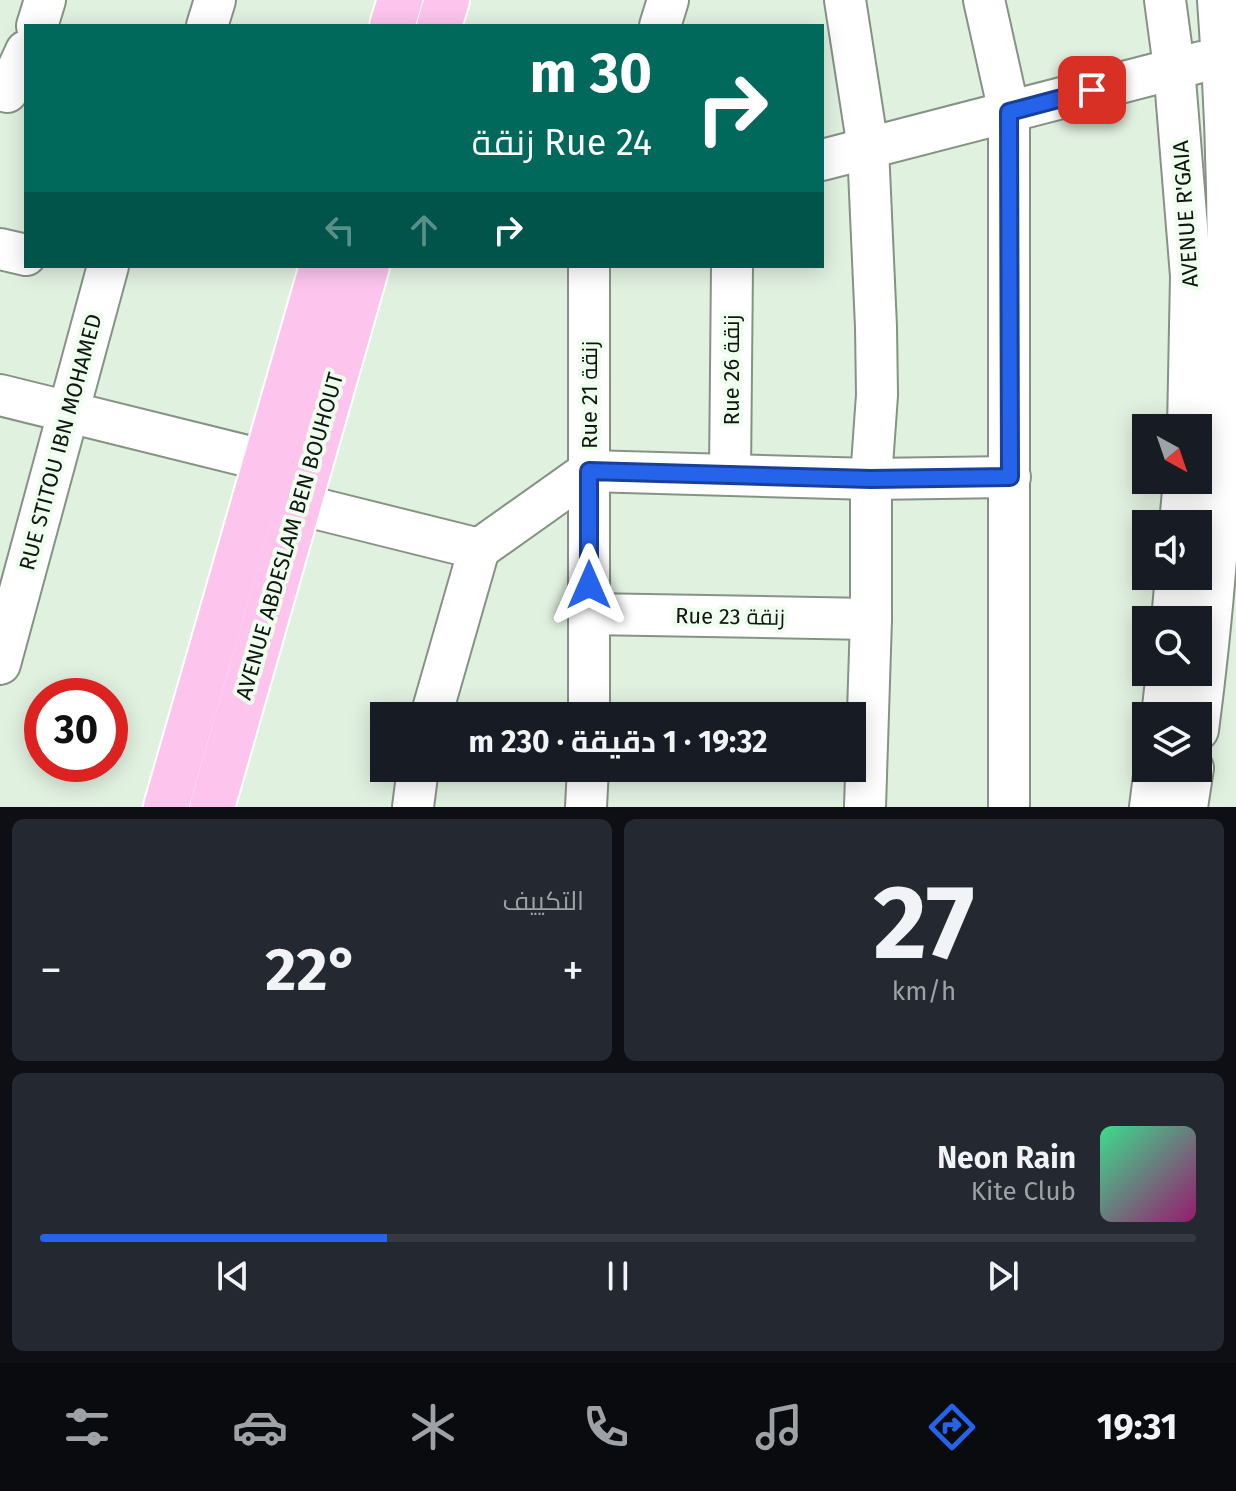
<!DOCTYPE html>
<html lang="ar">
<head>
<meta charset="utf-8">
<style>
	body { margin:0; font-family:"Fira Sans",Cairo,sans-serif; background:#242831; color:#f1f3f6; direction:rtl; height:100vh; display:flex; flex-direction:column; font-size:30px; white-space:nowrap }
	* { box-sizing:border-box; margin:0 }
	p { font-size:26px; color:#9ea1a6 }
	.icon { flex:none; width:44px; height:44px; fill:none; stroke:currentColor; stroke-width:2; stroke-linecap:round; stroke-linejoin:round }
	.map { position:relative; height:807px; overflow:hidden; direction:ltr }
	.panel { display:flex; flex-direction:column; gap:12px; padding:12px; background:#0d0f14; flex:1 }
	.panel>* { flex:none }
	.guide { position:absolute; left:24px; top:24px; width:800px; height:244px; border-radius:0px; box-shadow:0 4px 20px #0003; direction:rtl; background:#00695c; color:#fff; overflow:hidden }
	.needle { width:52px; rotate:140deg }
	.fabs { position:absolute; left:1132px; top:414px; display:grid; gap:16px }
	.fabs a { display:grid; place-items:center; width:80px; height:80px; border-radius:0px; background:#171b24; box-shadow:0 4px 20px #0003; font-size:40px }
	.speed { position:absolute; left:24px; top:678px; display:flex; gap:16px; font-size:40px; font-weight:700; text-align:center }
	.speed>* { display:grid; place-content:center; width:104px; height:104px; border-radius:50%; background:#171b24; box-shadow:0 4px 20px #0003; line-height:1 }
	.speed .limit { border:12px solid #d22; background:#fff; color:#111 }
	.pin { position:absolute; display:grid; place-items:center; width:68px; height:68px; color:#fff; margin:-34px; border-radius:16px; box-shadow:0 4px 12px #0006 }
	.me { position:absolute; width:88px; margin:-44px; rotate:0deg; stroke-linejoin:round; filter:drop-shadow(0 0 6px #0008) }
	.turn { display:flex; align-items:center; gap:28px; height:168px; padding:0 40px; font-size:36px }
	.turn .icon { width:104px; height:104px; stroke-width:2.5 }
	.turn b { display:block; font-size:56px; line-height:68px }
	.lanes { display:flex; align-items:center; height:76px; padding:0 40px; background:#0003; justify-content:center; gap:40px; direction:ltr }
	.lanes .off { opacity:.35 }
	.big { font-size:60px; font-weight:700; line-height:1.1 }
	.panel .tile { flex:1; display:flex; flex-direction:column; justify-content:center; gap:12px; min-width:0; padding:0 28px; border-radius:12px; background:#242831 }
	.panel .dial { align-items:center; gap:0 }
	.dial b { font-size:104px; line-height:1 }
	.song { display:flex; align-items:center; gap:24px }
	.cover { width:96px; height:96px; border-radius:12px; background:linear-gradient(135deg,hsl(150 70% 55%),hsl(320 70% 35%)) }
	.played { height:8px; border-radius:4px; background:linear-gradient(90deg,#2563eb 30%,#363941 30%) }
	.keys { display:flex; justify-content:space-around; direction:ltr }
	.heat { display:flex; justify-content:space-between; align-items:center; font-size:44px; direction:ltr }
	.panel .tiles { flex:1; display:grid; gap:12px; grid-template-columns:1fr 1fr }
	.tile:last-child { grid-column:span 2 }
	.trip { position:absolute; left:370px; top:702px; width:496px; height:80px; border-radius:0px; background:#171b24; box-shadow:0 4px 20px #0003; font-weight:700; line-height:80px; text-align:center; direction:rtl }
	.dock { display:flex; height:128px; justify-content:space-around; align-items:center; background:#090b0e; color:#9ea1a6 }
	.dock .icon { width:56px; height:56px }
	.dock .selected { color:#2563eb }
	.dock b { font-size:36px; color:#f1f3f6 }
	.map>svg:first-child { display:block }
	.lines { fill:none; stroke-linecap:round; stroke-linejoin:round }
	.minor-casing { stroke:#859384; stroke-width:44 }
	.major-casing { stroke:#fff; stroke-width:48 }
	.minor { stroke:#fff; stroke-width:40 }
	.major { stroke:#fdc5ee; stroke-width:44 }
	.route-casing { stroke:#184099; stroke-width:20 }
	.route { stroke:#2563eb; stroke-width:14 }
	.labels { text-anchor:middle; stroke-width:8; stroke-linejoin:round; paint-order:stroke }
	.street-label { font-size:22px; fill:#111611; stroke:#efe }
</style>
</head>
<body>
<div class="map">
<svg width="1236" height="807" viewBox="0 0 1236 807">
	<rect width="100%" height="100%" fill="#e1f1e0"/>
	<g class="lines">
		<defs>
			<g id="minor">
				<path d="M845,0L868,148L876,327L877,395L871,479V619L865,807"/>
				<path d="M984,0L1009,112V807"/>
				<path d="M1165,0L1174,67L1191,276L1188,428"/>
				<path d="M37,26L45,0"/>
				<path d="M207,26L215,0"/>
				<path d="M660,26L668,0"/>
				<path d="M7,92L26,51"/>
				<path d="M822,160L1201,62"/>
				<path d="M0,249L26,255"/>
				<path d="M0,395L267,461"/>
				<path d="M730,474L732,266"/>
				<path d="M298,504L479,549"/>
				<path d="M1180,524L1184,480"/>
				<path d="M479,549L589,471L871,479L1010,477"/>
				<path d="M589,614L871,619"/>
				<path d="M1172,620L1176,576"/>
				<path d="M0,664L108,266"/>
				<path d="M431,716L479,549"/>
				<path d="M589,716V266"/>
				<path d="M1162,716L1167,672"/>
				<path d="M1198,730C1229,494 1236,237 1218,0"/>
				<path d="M413,807L418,768"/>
				<path d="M586,807L588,768"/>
				<path d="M1150,807L1155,768"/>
				<path d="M1187,807L1193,768"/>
			</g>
			<g id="major">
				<path d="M392,26L400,0"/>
				<path d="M439,26L447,0"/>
				<path d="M166,807L322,266"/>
				<path d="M212,807L367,266"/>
			</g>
		</defs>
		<!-- minor casing -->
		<use href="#minor" class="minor-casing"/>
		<!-- major casing -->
		<use href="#major" class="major-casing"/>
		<!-- minor -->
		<use href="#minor" class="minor"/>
		<!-- major -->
		<use href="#major" class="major"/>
	</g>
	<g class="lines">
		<defs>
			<path id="route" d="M589,585V471L871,479L1010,477L1009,112L1092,90"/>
		</defs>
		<!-- route casing -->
		<use href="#route" class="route-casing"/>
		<!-- route -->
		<use href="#route" class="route"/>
	</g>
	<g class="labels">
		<!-- street labels -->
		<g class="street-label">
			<text transform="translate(1185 214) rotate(-94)" y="8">AVENUE R'GAIA</text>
			<text transform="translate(731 370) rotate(-90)" y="8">Rue 26 زنقة</text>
			<text transform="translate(589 395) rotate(-90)" y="8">Rue 21 زنقة</text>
			<text transform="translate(60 442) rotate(-75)" y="8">RUE STITOU IBN MOHAMED</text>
			<text transform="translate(289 536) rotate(-74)" y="8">AVENUE ABDESLAM BEN BOUHOUT</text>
			<text transform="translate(730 616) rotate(1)" y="8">Rue 23 زنقة</text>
		</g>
	</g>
</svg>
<div class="fabs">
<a><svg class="needle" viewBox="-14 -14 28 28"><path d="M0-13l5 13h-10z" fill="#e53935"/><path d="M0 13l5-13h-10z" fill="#9ea1a6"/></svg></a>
<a><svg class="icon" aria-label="sound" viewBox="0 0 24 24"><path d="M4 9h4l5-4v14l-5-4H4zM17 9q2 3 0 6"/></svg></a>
<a><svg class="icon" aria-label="search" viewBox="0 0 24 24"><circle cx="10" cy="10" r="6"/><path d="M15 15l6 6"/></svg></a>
<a><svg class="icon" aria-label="layers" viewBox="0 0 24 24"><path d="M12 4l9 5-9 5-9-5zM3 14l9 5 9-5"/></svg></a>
</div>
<div class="speed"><div class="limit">30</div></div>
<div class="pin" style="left:1092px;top:90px;background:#d93025"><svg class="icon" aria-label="arrive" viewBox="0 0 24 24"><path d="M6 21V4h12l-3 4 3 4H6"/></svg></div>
<svg class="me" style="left:589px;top:585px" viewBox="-20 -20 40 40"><path d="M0-17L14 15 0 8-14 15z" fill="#2563eb" stroke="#fff" stroke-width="4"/></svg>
<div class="trip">19:32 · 1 دقيقة · 230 m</div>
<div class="guide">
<div class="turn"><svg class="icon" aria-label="right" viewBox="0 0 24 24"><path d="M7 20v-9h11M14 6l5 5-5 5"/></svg><div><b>30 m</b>Rue 24 زنقة</div></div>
<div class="lanes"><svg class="icon off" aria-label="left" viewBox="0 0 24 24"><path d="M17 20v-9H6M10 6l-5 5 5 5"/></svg><svg class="icon off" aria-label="ahead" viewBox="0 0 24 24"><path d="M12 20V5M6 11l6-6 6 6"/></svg><svg class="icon" aria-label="right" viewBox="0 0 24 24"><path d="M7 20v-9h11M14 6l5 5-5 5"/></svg></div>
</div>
</div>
<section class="panel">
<div class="tiles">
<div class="tile dial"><b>27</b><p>km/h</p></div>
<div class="tile"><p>التكييف</p>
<div class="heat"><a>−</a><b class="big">22°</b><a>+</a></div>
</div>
<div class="tile">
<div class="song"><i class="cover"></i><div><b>Neon Rain</b><p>Kite Club</p></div></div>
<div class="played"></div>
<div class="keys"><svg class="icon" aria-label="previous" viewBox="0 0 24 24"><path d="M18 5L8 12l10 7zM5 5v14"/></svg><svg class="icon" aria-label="pause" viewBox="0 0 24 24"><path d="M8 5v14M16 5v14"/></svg><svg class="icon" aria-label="next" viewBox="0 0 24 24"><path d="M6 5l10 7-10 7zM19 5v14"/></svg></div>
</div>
</div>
</section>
<nav class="dock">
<b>19:31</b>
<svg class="icon selected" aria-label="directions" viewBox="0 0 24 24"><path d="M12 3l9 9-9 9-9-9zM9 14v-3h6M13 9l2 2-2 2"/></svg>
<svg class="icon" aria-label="music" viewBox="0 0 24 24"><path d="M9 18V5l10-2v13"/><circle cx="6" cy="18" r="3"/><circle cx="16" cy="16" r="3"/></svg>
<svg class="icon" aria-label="phone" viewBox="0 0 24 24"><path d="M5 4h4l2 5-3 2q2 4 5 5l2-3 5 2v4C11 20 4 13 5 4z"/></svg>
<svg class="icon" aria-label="climate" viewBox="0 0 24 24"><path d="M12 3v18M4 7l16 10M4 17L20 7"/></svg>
<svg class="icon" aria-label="car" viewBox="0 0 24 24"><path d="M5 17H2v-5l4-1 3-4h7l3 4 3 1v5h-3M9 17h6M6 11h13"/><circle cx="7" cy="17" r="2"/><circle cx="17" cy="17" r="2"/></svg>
<svg class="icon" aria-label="filters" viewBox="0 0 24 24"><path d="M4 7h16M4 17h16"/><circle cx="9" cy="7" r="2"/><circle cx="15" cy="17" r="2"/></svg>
</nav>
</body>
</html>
